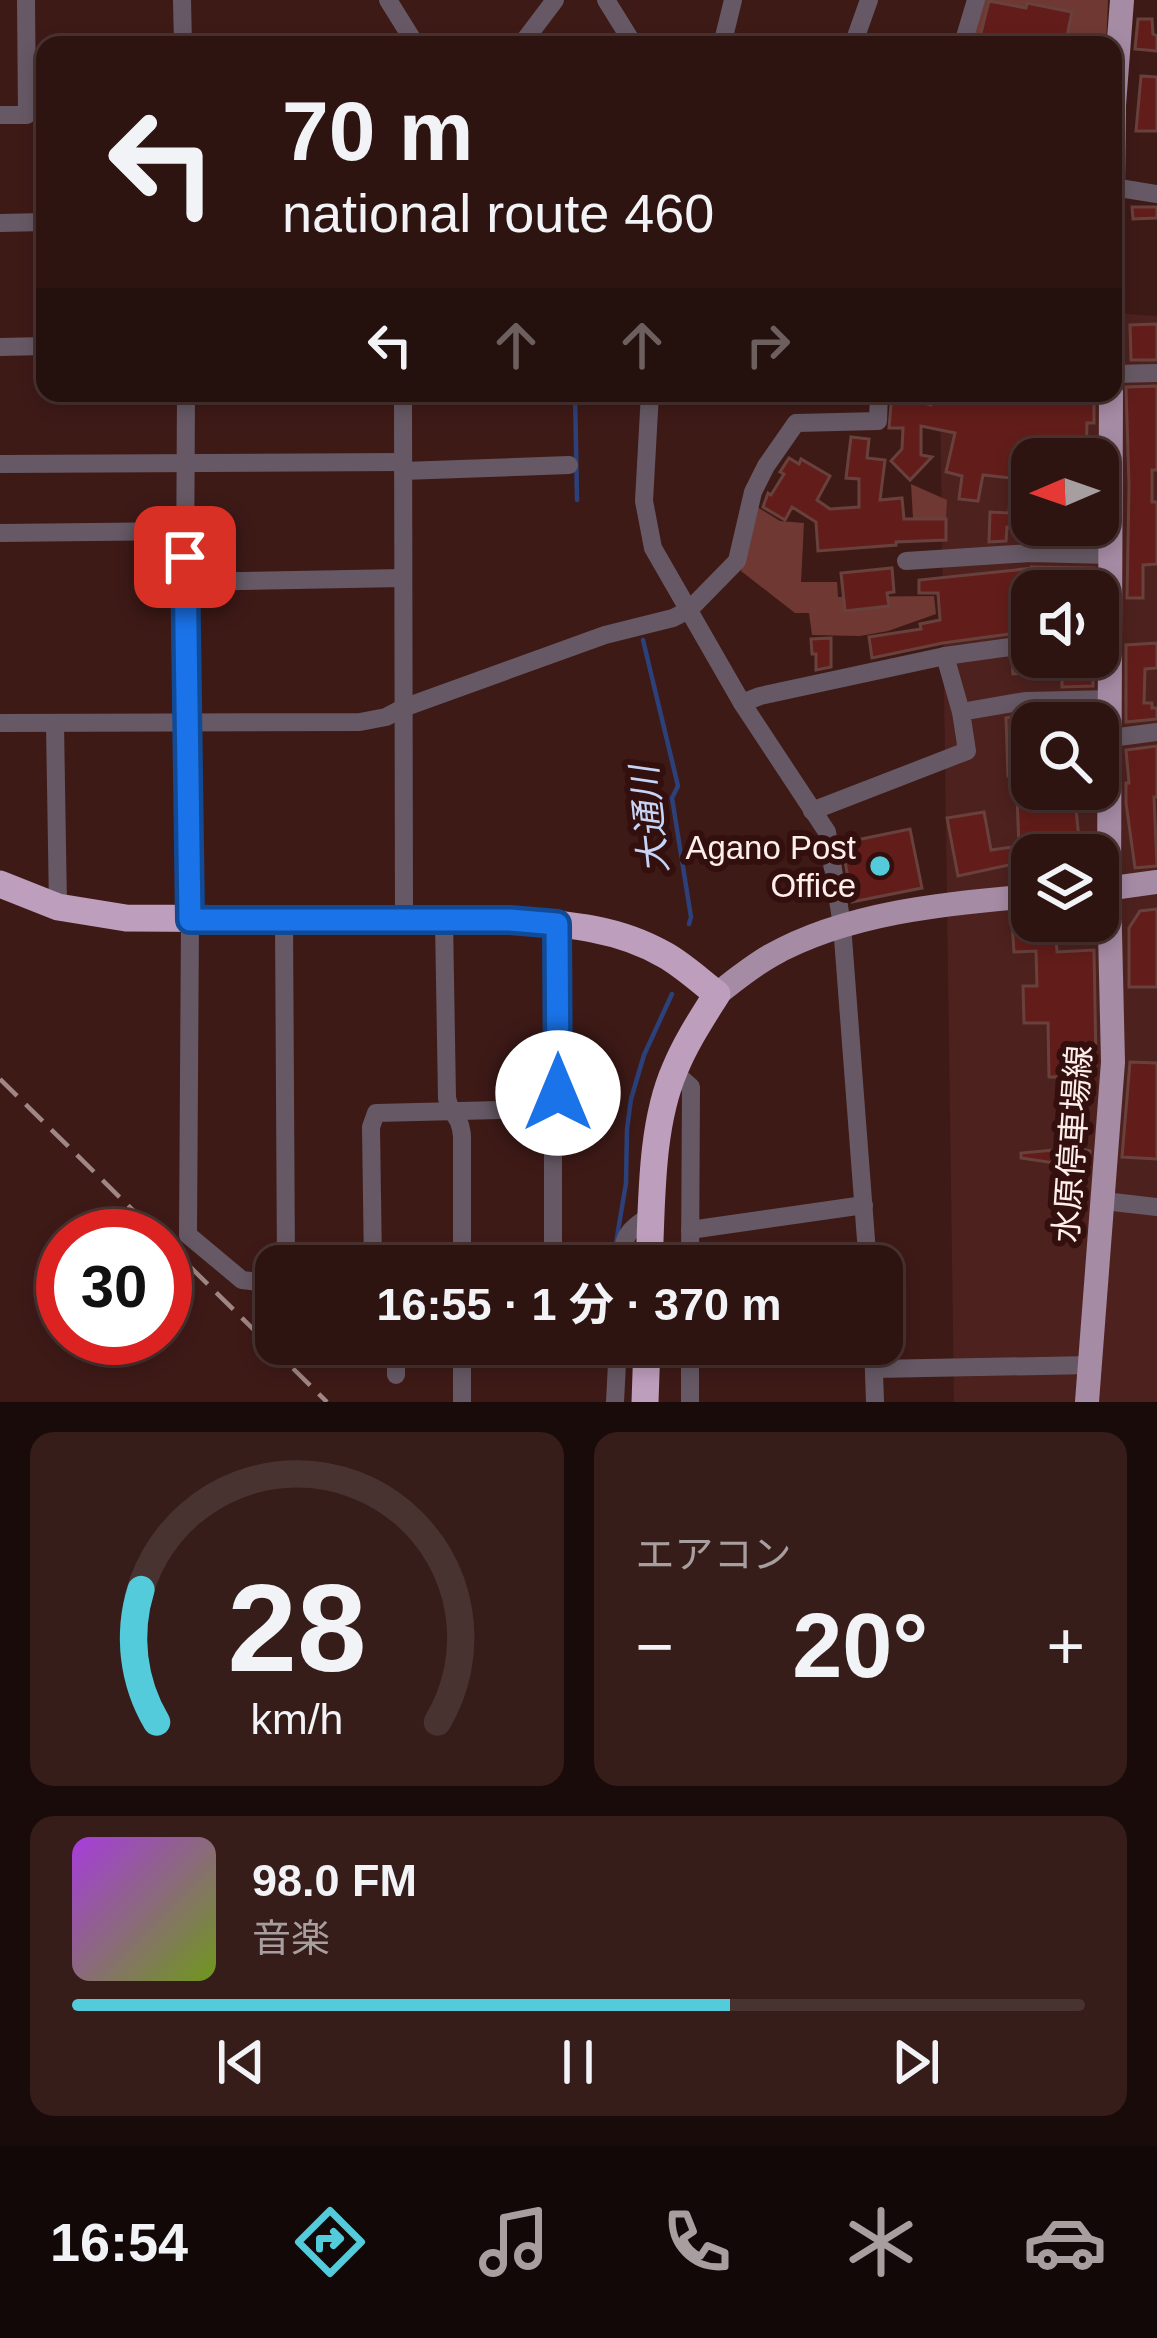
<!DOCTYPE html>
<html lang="ja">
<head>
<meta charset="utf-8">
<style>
	body { margin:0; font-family:Arial,"Noto Sans JP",sans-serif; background:#361d1a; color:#f1f3f6; height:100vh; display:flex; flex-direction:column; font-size:45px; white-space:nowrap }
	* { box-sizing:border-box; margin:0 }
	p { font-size:39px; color:#a79e9f }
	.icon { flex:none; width:66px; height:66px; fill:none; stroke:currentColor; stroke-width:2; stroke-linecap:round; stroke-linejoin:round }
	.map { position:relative; height:1402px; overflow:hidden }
	.details { display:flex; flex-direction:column; gap:30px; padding:30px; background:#190b09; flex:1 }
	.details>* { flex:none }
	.banner { position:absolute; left:36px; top:36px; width:1086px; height:366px; border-radius:24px; box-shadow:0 6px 18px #0003,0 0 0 3px #493331; background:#2e1411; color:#f1f3f6; overflow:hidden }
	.needle { width:78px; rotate:268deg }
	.fabs { position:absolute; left:1011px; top:438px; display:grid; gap:24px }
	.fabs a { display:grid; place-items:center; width:108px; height:108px; border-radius:24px; background:#2e1411; box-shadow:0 6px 18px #0003,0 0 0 3px #493331; font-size:60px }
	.speed { position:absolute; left:36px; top:1209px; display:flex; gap:24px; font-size:60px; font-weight:700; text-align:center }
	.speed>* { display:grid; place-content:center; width:156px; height:156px; border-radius:50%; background:#2e1411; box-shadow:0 6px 18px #0003,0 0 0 3px #493331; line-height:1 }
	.speed .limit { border:18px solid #d22; background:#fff; color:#111 }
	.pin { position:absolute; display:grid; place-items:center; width:102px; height:102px; color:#fff; margin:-51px; border-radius:24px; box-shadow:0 6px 18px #0006 }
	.me { position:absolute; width:132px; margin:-66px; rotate:0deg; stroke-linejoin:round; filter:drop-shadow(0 0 9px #0008) }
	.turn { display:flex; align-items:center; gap:42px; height:252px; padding:0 48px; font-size:54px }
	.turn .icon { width:156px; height:156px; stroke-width:2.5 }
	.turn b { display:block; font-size:84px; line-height:102px }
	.lanes { display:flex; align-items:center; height:114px; padding:0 48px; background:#0003; justify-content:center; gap:60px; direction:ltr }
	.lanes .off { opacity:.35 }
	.big { font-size:90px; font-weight:700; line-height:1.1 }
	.details .widget { flex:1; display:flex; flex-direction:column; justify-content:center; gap:18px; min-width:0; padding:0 42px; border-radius:24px; background:#361d1a }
	.details .dial { align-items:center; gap:0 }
	.dial svg { height:312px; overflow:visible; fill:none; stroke:#493331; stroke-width:7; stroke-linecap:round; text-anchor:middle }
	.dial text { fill:#f1f3f6; stroke:none }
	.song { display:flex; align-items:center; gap:36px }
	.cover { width:144px; height:144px; border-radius:18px; background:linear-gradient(135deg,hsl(280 70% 55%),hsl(80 70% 35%)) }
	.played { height:12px; border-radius:6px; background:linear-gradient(90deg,#53cbda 65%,#493331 65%) }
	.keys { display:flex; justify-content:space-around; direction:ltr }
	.heat { display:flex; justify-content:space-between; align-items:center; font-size:66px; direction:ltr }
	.details .tiles { flex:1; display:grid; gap:30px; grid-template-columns:1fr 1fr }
	.widget:last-child { grid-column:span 2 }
	.trip { position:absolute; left:255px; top:1245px; width:648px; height:120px; border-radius:24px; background:#2e1411; box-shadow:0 6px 18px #0003,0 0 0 3px #493331; font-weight:700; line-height:120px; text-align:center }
	.menu { display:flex; height:192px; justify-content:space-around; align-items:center; background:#120807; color:#a79e9f }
	.menu .icon { width:84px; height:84px }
	.menu .current { color:#53cbda }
	.menu b { font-size:54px; color:#f1f3f6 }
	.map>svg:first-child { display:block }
	.built { fill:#4d211e; fill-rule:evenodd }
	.green { fill:#703833 }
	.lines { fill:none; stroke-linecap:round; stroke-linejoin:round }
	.stream { stroke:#2c417a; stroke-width:4.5 }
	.building { fill:#621d1a; stroke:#69413c; stroke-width:3 }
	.minor { stroke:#665965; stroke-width:18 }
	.major { stroke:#a58ba4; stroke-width:24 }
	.highway { stroke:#be9ebd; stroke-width:27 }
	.rail { stroke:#a08684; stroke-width:4.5; stroke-dasharray:24 12; stroke-linecap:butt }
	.route-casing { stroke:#114b97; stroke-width:30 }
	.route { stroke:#1a73e8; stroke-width:21 }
	.poi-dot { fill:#53cbda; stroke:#33100e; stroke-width:4.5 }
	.labels { text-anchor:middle; stroke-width:12; stroke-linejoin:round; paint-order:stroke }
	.poi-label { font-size:33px; fill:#feeeec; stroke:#33100e; text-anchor:end }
	.street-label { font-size:33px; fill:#feeeec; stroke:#33100e }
	.water-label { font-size:36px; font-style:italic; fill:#c5d4f7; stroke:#33100e }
</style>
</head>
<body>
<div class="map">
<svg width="1157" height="1402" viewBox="0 0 1157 1402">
	<rect width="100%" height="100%" fill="#3e1a17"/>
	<!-- built -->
	<path class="built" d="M1113,313L1157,316V1402H954L940,393H1113ZM1032,459H1098V525H1032ZM1032,591H1098V657H1032ZM1032,723H1098V789H1032ZM1032,855H1098V921H1032Z"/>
	<!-- green -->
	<g class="green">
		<path d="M980,0H1108L1106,45H966Z"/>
		<path d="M911,484L947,500L946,519L913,518Z"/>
		<path d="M757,507L780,521L804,523L801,582H837L838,597L934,596L936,614L888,631L860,636L812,635L809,613H795L741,571Z"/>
	</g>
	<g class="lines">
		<!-- stream -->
		<g class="stream">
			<path d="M575,393L577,500"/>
			<path d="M643,640L678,786L672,798L691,917L689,924"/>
			<path d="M615,1249L626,1183L627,1129L631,1099L644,1055L672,994"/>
		</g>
	</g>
	<!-- building -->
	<g class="building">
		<path d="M989,1L1026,8L1027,3L1072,12L1065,45H978Z"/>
		<path d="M1138,19H1152L1153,34L1157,36V51L1135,49Z"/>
		<path d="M1141,76L1157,77V131H1136Z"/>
		<path d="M1132,207H1157V218L1133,219Z"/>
		<path d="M1157,324V360H1131L1130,325Z"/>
		<path d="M1157,386V470H1152V502H1157V564L1143,565V598H1127L1129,486L1126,387Z"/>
		<path d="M892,393H903V398L931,405L934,393H1091L1094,397V423H1087L1086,459H1032V528L1007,527L1006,541L989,542L990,512L1009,513L1011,478L983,475L978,501L959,499L962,476L946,472L955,433L921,426V455L932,457L910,480L891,461L902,449L903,428H889Z"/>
		<path d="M851,437L869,439L867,458L885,460L880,500L902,498L904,519H946V540L896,542V545L818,551L816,522L792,507L785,520L763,507L768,493L771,495L784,474L780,472L789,458L799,464L801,459L830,476L817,500L830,509L859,507V479L846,478Z"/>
		<path d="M1046,525H1093V541L1046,540Z"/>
		<path d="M1030,567L1094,568V591H1032V631L943,643L872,658L869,637L921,629L920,624L940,620L938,593H919V580L1034,568Z"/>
		<path d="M892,568L894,592L887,593L889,606L845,611L841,573Z"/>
		<path d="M831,638V667L816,670V654H812L811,639Z"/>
		<path d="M1157,643V668L1145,669L1144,703H1152V708H1157V719L1126,722V645Z"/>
		<path d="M1035,657H1093V686L1062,687V670L1013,674L1012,660Z"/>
		<path d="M1093,713V723H1032V766H1025V776H1008L1006,718L1026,714Z"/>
		<path d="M1157,746V797H1154L1157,866L1135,868L1126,803V783H1129L1126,750Z"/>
		<path d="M1093,794V808H1076L1079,840H1093V855H1032V860L958,876L947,818L984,812L991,850L1019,846L1017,797Z"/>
		<path d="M910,829L922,888L852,902L842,843Z"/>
		<path d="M1157,909V987H1129V928L1140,911Z"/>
		<path d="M1055,921L1057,952L1094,950L1096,1062V1065H1089V1077H1049L1048,1023H1024L1023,986H1037L1036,951L1014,952L1012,922Z"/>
		<path d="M1130,1062L1157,1063V1159L1122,1157Z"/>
		<path d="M1076,1148L1090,1151L1088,1168L1021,1158V1153Z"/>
	</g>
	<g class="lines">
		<!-- minor -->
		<g class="minor">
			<path d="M182,0L183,45"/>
			<path d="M388,0L416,45"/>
			<path d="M606,0L634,45"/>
			<path d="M964,40L976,0"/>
			<path d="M521,45L555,0"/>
			<path d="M722,45L733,0"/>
			<path d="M853,45L869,0"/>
			<path d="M0,115H27L26,0"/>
			<path d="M1113,187L1157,194"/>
			<path d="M0,223L45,222"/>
			<path d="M0,347L45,346"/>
			<path d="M1113,374L1157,373"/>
			<path d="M186,393L185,582L190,920L188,1235L242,1280L276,1284"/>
			<path d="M403,393L404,919"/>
			<path d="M650,393L644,501L653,548L742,703L827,832L842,925L868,1266"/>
			<path d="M0,464L403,462"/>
			<path d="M403,471L569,465"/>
			<path d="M0,533L186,531"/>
			<path d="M906,561L1030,553L1110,555"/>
			<path d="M185,582L403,578"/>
			<path d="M945,656L961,712"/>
			<path d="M742,703L760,696L945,656L1032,644"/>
			<path d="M0,723L360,722L386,717L403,708L605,635L673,618L689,610L737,561L753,492L766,466L796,423L878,421L879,393"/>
			<path d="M55,724L58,907"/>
			<path d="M1111,738L1157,732"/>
			<path d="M812,811L967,751L961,712L1025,701L1111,699"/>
			<path d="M284,920L286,1266"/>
			<path d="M444,920L447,1098C450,1116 460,1113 462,1136V1266"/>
			<path d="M557,924L558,1093"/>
			<path d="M673,1071L691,1087L690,1266"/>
			<path d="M1104,1201L1157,1207"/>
			<path d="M690,1230L864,1205"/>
			<path d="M373,1266L371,1127L376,1113L545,1109L551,1111L553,1121V1266"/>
			<path d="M622,1266C623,1235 626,1232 651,1215"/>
			<path d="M873,1344L875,1402"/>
			<path d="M874,1369L1092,1365"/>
			<path d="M396,1375V1344"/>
			<path d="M462,1402V1344"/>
			<path d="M615,1402L618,1344"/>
			<path d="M690,1402V1344"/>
		</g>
		<!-- major -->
		<g class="major">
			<path d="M1113,187L1114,105L1122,0"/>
			<path d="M1098,890L1157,882"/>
			<path d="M717,994C734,981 751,967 770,956C845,913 947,903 1032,896"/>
			<path d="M1087,1402L1113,1062L1109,889L1111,393"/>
		</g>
		<!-- highway -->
		<g class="highway">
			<path d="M0,884L58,907L126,918L510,920C565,924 617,927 665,955C683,965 700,981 717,994C702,1018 686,1042 675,1069C650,1126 652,1204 649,1266"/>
			<path d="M645,1402L647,1344"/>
		</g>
		<!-- rail -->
		<g class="rail">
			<path d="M0,1079L159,1236"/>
			<path d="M165,1242L327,1402"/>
		</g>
	</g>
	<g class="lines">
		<defs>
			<path id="route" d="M185,557L190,920H510L557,924L558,1093"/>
		</defs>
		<!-- route casing -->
		<use href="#route" class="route-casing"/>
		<!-- route -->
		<use href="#route" class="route"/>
	</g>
	<!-- markers -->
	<circle class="poi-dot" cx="880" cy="866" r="12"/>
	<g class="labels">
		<!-- poi labels -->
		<g class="poi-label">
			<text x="856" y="859">Agano Post<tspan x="856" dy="38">Office</tspan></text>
		</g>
		<!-- street labels -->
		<g class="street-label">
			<text transform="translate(1072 1144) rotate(-86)" y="12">水原停車場線</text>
		</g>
		<!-- water labels -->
		<g class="water-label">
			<text transform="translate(649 820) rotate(-96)" y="13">大通川</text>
		</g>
	</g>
</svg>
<div class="fabs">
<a><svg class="needle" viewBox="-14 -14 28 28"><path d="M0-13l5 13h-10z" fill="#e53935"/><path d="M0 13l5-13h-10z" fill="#a79e9f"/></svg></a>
<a><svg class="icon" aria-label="sound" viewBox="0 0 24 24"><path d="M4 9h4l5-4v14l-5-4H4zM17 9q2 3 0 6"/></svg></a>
<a><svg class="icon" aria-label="search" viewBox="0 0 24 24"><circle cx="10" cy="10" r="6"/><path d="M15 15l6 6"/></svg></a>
<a><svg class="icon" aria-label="layers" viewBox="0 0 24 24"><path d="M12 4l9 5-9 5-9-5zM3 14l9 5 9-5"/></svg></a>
</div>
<div class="speed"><div class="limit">30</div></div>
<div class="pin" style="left:185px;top:557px;background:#d93025"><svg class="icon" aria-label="arrive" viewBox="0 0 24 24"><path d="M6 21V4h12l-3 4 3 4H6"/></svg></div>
<svg class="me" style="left:558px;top:1093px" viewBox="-20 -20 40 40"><circle r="19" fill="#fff"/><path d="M0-13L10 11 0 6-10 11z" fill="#1a73e8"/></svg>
<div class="trip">16:55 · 1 分 · 370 m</div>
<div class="banner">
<div class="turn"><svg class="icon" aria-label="left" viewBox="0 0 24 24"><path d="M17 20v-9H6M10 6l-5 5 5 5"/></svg><div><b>70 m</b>national route 460</div></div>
<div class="lanes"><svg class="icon" aria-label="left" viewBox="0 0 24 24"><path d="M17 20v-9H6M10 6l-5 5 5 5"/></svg><svg class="icon off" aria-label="ahead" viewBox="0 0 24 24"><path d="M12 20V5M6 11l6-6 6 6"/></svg><svg class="icon off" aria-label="ahead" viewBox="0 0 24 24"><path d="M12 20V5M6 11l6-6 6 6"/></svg><svg class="icon off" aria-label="right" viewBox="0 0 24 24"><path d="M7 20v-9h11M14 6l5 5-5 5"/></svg></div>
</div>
</div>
<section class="details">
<div class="tiles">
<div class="widget dial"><svg viewBox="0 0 100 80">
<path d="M14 69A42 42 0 1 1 86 69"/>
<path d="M14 69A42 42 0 0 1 10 35" stroke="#53cbda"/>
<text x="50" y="56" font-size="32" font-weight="700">28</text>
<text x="50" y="72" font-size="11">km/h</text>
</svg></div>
<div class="widget"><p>エアコン</p>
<div class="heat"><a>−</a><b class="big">20°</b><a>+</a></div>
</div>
<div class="widget">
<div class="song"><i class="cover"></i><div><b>98.0 FM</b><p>音楽</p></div></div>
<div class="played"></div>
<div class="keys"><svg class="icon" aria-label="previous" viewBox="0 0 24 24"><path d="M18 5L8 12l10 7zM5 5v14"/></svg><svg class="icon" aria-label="pause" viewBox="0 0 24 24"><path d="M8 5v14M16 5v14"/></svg><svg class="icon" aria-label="next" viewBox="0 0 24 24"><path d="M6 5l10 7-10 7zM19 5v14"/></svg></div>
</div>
</div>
</section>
<nav class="menu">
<b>16:54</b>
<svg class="icon current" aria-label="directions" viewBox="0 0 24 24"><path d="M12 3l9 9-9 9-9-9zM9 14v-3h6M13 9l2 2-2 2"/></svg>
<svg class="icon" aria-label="music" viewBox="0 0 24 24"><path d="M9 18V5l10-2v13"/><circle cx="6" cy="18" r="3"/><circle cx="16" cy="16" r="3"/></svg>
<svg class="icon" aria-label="phone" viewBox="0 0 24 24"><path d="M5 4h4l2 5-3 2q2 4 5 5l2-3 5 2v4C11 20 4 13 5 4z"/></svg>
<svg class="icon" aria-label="climate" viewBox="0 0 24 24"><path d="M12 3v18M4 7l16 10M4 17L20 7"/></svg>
<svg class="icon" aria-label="car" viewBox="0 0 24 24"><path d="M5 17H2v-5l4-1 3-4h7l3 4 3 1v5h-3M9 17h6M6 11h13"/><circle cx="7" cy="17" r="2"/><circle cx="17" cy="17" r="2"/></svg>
</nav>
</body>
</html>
